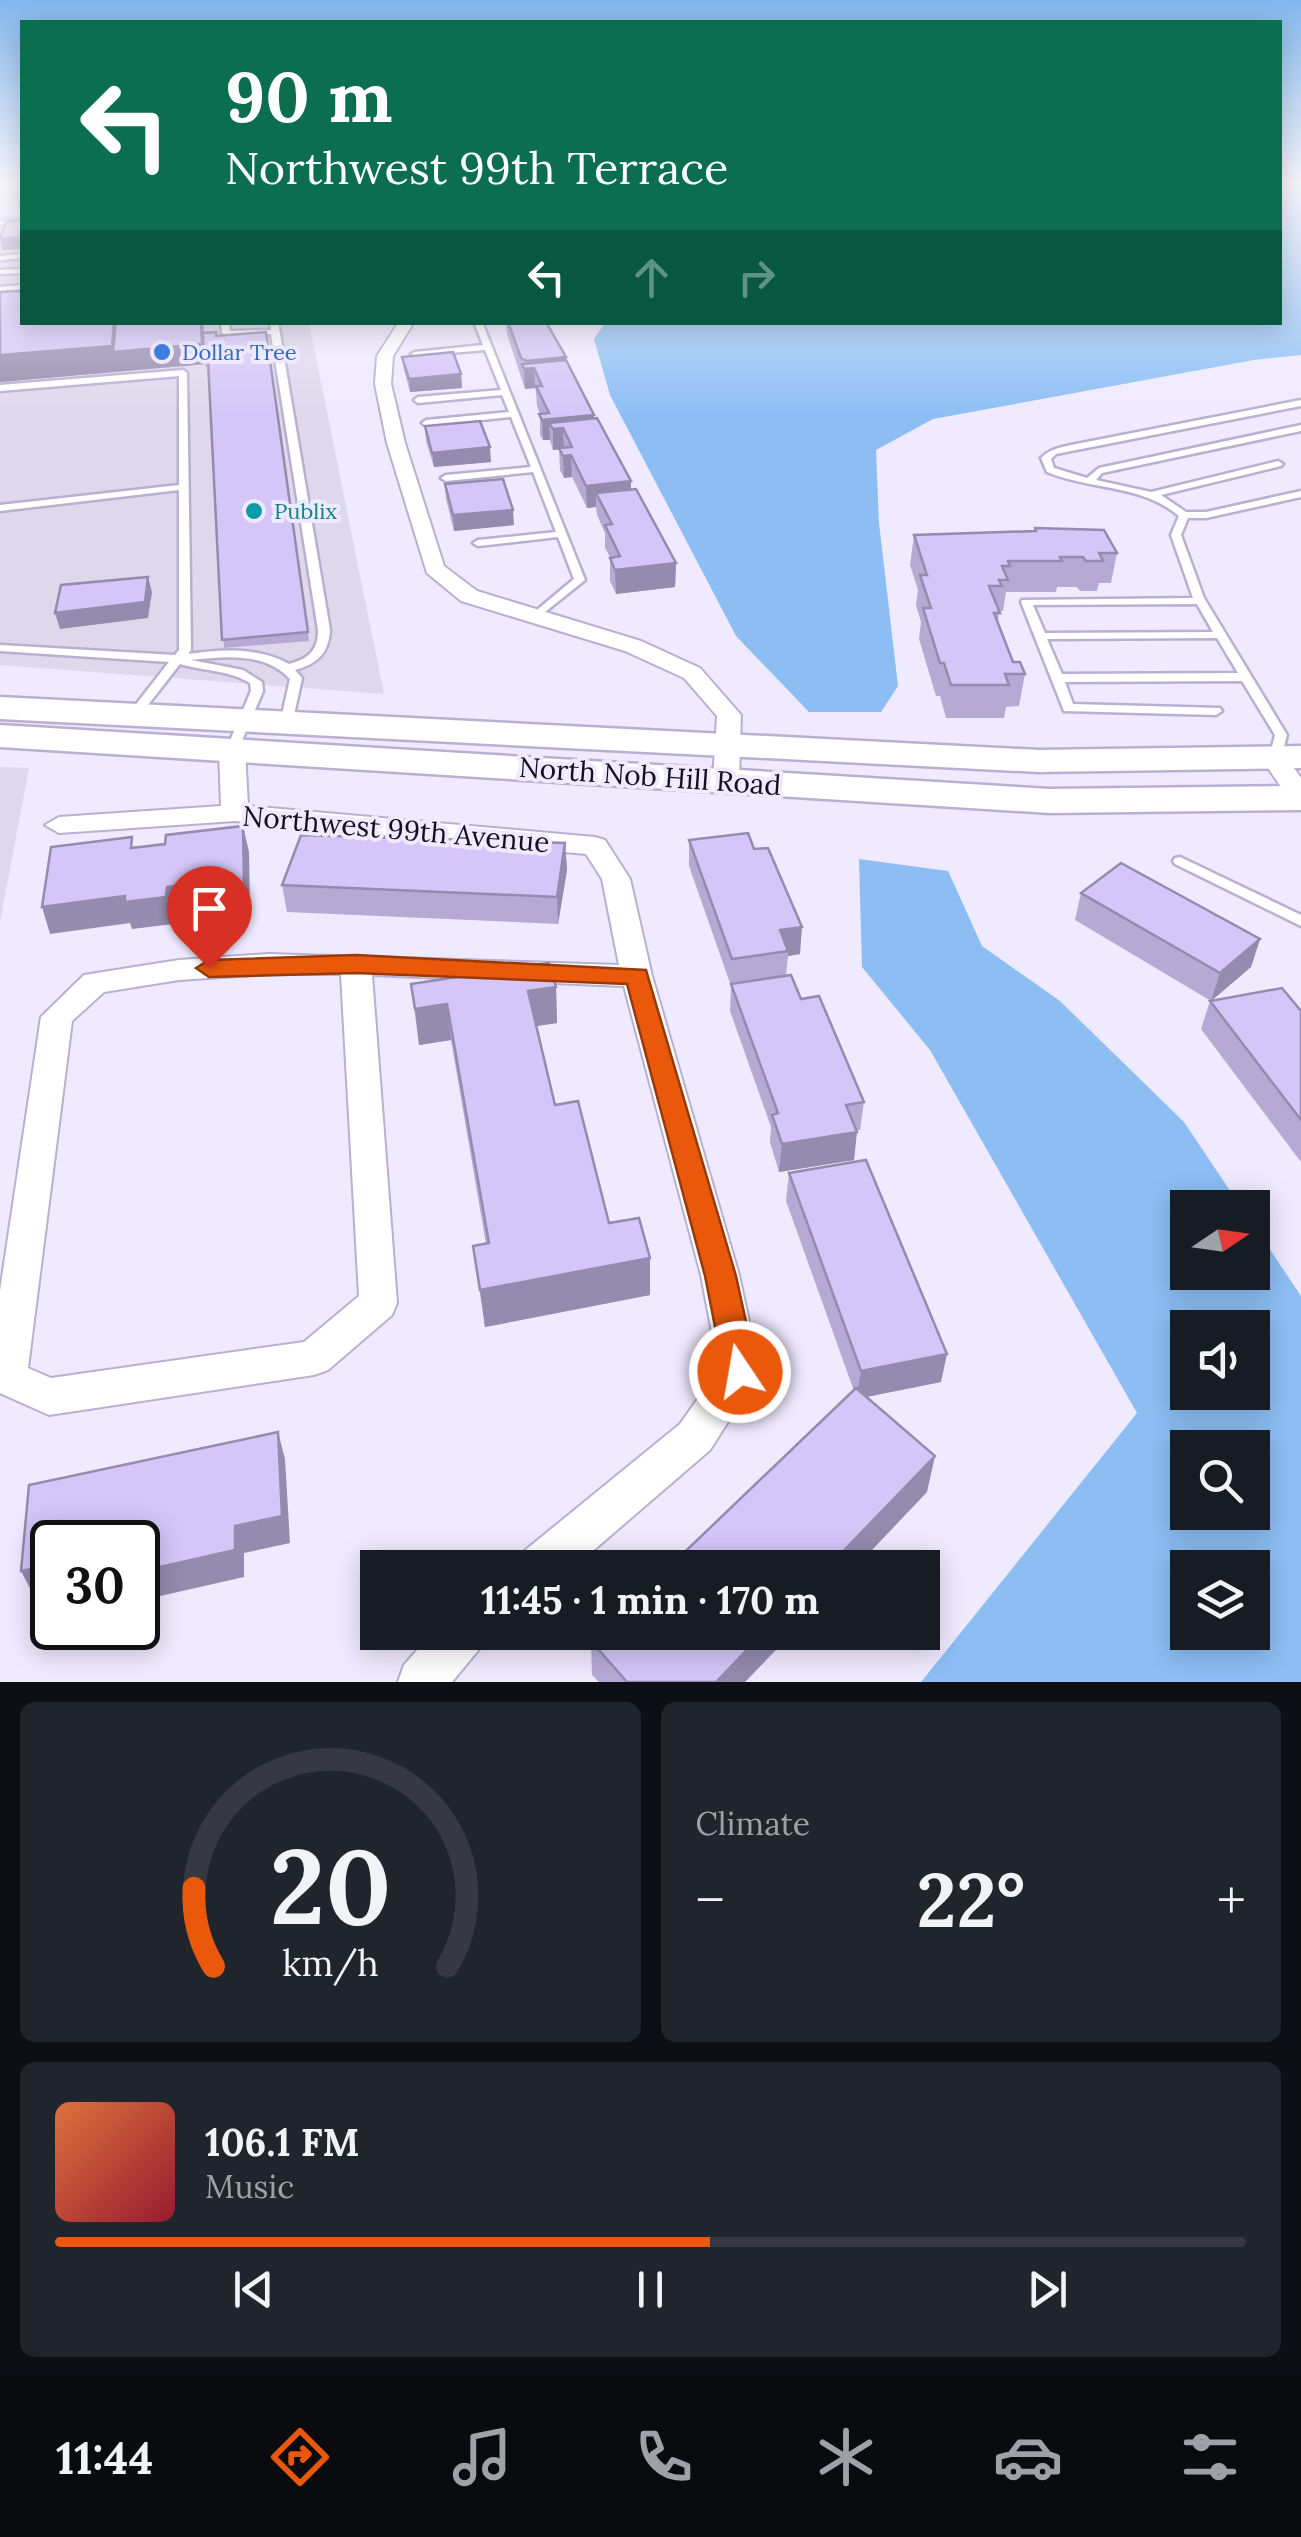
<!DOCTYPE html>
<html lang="en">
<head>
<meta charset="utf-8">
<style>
	body { margin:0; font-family:Lora,serif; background:#20242c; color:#f1f3f6; height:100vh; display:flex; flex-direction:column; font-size:38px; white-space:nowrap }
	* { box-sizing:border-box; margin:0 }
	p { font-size:32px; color:#9ea1a6 }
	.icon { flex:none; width:55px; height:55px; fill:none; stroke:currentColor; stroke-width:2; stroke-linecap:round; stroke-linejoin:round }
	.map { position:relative; height:1682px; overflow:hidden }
	.drawer { display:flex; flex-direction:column; gap:20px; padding:20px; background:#0d0f14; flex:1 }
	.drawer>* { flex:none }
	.guide { position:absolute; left:20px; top:20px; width:1262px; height:305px; border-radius:0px; box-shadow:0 5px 25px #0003; background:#0b6e4f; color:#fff; overflow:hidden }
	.needle { width:65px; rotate:77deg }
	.fabs { position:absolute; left:1170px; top:1190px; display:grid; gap:20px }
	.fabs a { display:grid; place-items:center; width:100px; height:100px; border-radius:0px; background:#171b24; box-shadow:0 5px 25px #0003; font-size:50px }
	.speed { position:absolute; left:30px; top:1520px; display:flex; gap:20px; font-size:50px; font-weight:700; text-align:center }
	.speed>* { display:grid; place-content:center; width:130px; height:130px; border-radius:50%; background:#171b24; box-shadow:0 5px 25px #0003; line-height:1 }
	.speed .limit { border:5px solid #111; border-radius:15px; background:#fff; color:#111 }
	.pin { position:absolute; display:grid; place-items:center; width:85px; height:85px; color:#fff; margin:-102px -42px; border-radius:50% 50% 50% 0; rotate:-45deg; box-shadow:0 0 10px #0007 }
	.pin .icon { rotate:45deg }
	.me { position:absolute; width:110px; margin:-55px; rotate:348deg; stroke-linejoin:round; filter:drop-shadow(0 0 8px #0008) }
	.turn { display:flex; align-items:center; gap:35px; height:210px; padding:0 40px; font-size:45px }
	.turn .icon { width:130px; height:130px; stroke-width:2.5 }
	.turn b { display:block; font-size:70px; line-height:85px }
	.lanes { display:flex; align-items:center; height:95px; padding:0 40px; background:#0003; justify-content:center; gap:50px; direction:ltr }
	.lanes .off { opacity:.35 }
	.big { font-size:75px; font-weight:700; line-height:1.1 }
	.drawer .tile { flex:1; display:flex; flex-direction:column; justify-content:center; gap:15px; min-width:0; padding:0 35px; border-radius:15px; background:#20242c }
	.drawer .dial { align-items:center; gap:0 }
	.dial svg { height:260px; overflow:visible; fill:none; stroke:#363941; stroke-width:7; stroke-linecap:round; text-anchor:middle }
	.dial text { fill:#f1f3f6; stroke:none }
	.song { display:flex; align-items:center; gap:30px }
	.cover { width:120px; height:120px; border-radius:15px; background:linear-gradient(135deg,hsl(20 70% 55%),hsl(350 70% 35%)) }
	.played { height:10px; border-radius:5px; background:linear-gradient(90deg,#ea580c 55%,#363941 55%) }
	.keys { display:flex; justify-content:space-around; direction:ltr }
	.heat { display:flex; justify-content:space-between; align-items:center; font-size:55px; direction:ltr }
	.drawer .tiles { flex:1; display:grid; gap:20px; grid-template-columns:1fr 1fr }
	.tile:last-child { grid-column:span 2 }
	.trip { position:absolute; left:360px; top:1550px; width:580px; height:100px; border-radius:0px; background:#171b24; box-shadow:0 5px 25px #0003; font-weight:700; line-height:100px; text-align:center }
	.dock { display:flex; height:160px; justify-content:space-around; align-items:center; background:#090b0e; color:#9ea1a6 }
	.dock .icon { width:70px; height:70px }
	.dock .on { color:#ea580c }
	.dock b { font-size:45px; color:#f1f3f6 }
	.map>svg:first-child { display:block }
	.commercial { fill:#dfd8ec }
	.water { fill:#8cbef4; fill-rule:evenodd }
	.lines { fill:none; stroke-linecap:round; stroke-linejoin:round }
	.lane-casing { stroke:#b9b0d1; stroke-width:5 }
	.street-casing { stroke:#b9b0d1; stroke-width:4 }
	.secondary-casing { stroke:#b9b0d1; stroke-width:5 }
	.lane { fill:#fff; fill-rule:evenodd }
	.street { fill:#fff; fill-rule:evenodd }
	.secondary { fill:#fff; fill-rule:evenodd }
	.wall { fill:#b6aad5 }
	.shaded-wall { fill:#948bae }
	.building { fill:#d4c6f8; stroke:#948bae; stroke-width:2.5 }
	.route { fill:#ea580c; stroke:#983908; stroke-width:2.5 }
	.shop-dot { fill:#3f7fe0; stroke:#efeaff; stroke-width:4 }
	.culture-dot { fill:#0f9aa8; stroke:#efeaff; stroke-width:4 }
	.labels { text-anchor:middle; stroke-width:8; stroke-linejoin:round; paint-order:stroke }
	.far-shop-label { font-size:22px; fill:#366cbe; stroke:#efeaff; text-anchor:start }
	.far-culture-label { font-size:22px; fill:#0d838f; stroke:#efeaff; text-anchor:start }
	.street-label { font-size:28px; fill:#13101b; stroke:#efeaff }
</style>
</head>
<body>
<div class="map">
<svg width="1301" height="1682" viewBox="0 0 1301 1682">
	<rect width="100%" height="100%" fill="#efeaff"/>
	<!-- commercial -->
	<g class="commercial">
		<path d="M22,215V322L309,323L384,694L0,665V217Z"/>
		<path d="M0,767L29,768L0,922Z"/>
	</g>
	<!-- water -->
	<g class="water">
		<path d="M1280,182H1301V355L1254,360L933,419L876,450L879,523L898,686L881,712H809L736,636L610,395L594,339L605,323L1280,322Z"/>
		<path d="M859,859L948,871L982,946L1060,1001L1184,1122L1241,1207L1188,1208V1272H1252L1253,1224L1301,1296V1682H921L1137,1413L930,1050L862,967ZM1188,1328H1252V1392H1188ZM1188,1448H1252V1512H1188ZM1188,1568H1252V1632H1188Z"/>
	</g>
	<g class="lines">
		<defs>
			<g id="lane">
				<path d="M22,220V224L0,225V221Z"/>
				<path d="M22,254V258L0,260V256Z"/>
				<path d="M22,269V273L0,274V270Z"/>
				<path d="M22,285V289L0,291V287Z"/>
				<path d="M221,322H229L230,331L271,330L270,322H278L330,630C329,653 317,664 295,670L302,678L292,724L286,728L280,724L290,679C265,652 225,656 191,660L243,670L262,682L263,691L238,750L232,754L226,750L251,691L250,683C229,670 203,671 180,664L137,719L133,720L127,716L169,662L0,651V645L175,655L179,650V490L0,511V505L179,485V376L0,391V385L183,370L187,373L191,650L188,654C222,649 258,647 289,664C308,659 318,651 318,630L271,334L226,335L222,333Z"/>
				<path d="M474,322H482L585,580L535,620L529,617L531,615L574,579L558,537L478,546L473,543L478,540L556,532L533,472L446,481L441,478L446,475L531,467L511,417L426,426L422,423L426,420L509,412L502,395L418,403L414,400L418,397L501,390L485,350L415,356L411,354L415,352L483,345Z"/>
				<path d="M1301,400V406L1071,451L1056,454L1051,459L1054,468L1087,478L1099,468L1301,425V431L1102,473L1096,480L1151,492L1278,461L1283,464L1281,466L1161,495L1186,512H1206L1301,491V497L1206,518H1188L1181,535L1204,598L1287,735L1280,762L1275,763L1269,759L1275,735L1242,681L1065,682L1073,704L1220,708L1222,711L1216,715L1064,711L1021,602L1022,600L1193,598L1171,535L1179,516C1141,484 1090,490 1047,472L1041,458C1050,449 1059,448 1071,445ZM1197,604L1213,632L1045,633L1033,605ZM1217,638L1238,673L1062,674L1047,639Z"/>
				<path d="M1180,857L1301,915V926L1175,864L1173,861L1175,858Z"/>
			</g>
			<g id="street">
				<path d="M399,322H414L393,356L391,384L405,443L444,566L477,591L641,641L700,668L741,715L739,781L735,787H717L713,781L717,716L684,678L625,651L461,601L427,573L387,443L375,384L377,356Z"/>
				<path d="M232,742L245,750L248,806L595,837L605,840L630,879L652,976L739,1275L760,1372L710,1450L573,1568H517L523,1552L680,1424L719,1369L701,1275L624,986L372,975L397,1303L392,1315L328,1370L314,1375L49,1415L0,1393V1291L41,1017L84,975L179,960L269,954L619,965L602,879L586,854L235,821L59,833L45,825L59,817L221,806L219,750ZM269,974H341L359,1296L304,1342L51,1378L28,1368L72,1021L104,992L179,980Z"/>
				<path d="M1275,751L1284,754L1301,778V805L1292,803L1262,759Z"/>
				<path d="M433,1632H487L480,1648L452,1682H398L404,1665Z"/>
			</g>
			<g id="secondary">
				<path d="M0,697L1039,750L1301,746V768L1039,772L0,719Z"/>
				<path d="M0,725L1050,789L1301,786V810L1050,813L0,747Z"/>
			</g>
		</defs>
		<!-- lane casing -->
		<use href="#lane" class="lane-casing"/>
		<!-- street casing -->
		<use href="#street" class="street-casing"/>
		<!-- secondary casing -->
		<use href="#secondary" class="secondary-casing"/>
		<!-- lane -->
		<use href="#lane" class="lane"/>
		<!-- street -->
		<use href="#street" class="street"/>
		<!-- secondary -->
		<use href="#secondary" class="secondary"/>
	</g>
	<!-- wall -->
	<g class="wall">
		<path d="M22,322H203L204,333L216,336L266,332L309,641L224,648L209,367H206L205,364L0,382Z"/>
		<path d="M506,322H553L548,326L566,357V361L594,418L631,481V490L676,563L675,587L616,594L610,581V557L605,548V533L597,515L596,507L587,508L572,477L564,478L560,470L559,449L553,450L550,440H543L540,435V414L537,406L536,392L535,388L525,389L507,334Z"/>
		<path d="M402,357L461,374L462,388L410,392L404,370Z"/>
		<path d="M425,426L491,462L434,467L426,441Z"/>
		<path d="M445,484L514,525L454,531L446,499Z"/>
		<path d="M1035,528L1117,553L1111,583H1099L1097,591H1080L1077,587H1057L1056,592H1006L1003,611H999L998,626L1013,662L1025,674L1019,706L1006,707L1004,718H946L940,696H936L919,639L921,622L916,605L918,590L910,565L914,535L1034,531Z"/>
		<path d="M689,840L800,954L788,956L786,976L864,1102L860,1130H856L854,1160L779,1172L770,1142L771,1127L730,1011L731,986L689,866Z"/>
		<path d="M565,843L567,870L558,924L287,912L282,885Z"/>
		<path d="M1081,893L1260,939L1251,967L1211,1001L1075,920Z"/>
		<path d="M411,984L556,987L557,1023L536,1026L555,1105L609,1223L650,1295L485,1327L473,1246L486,1244L451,1040L419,1045Z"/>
		<path d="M1210,1001L1301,1011V1162L1201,1029Z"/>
		<path d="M789,1173L941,1382L866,1397L927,1492L854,1391L786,1201Z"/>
		<path d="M599,1632H793L745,1682H599L592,1675L591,1641Z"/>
	</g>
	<!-- shaded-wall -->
	<g class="shaded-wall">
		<path d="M16,193H19L22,199V210L20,211Z"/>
		<path d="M22,237V249L2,250L0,239Z"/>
		<path d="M114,322L203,323L206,364L0,382V355Z"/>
		<path d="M566,357V377L534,368L535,388L525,389L524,369H527V361Z"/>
		<path d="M461,374L462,388L410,392L409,379Z"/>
		<path d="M594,415V436L563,428L564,449L553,450V429L549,423L550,440H543L542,420Z"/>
		<path d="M490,447L491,462L434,467L432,453Z"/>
		<path d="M571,455L572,477L564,478L563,456Z"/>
		<path d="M631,481V503L596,493V507L587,508L586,486Z"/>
		<path d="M513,510L514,525L454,531L453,515Z"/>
		<path d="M676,563L675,587L616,594L615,570Z"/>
		<path d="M148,577L152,592L148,618L60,629L55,613Z"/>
		<path d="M243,826L249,852L250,913L210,918L208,909L174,914L173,924L132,929L130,923L50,934L42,907L167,887Z"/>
		<path d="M565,843L567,870L558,924L557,897Z"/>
		<path d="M802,927L800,954L788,956V951L780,930Z"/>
		<path d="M1260,939L1251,967L1211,1001L1220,973Z"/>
		<path d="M556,987L557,1023L530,1027L528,991Z"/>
		<path d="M447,1004L451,1040L419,1045L415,1009Z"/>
		<path d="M857,1132L854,1160L779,1172L782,1144Z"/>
		<path d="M650,1258V1295L485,1327L480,1290Z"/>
		<path d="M947,1354L941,1382L856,1399L861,1371Z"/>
		<path d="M278,1432L285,1459L290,1543L244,1553V1577L138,1601V1572L235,1526Z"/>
		<path d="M935,1456L927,1492L855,1568H827Z"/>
		<path d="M52,1565V1594L35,1598L21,1571Z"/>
		<path d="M764,1632H793L745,1682H716Z"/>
	</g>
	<!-- building -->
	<g class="building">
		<path d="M19,182H22V199H17L19,193H16Z"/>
		<path d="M22,220V237L0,239L6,222Z"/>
		<path d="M22,291V322H114L112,346L0,355V292Z"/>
		<path d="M116,322H201L202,344L113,352Z"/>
		<path d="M508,322H546L566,357L527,361L521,358Z"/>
		<path d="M216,332V336L266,332L308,632L222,640L208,361L204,360L203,333Z"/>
		<path d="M453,352L461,374L409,379L402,357Z"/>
		<path d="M566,360L594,415L542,420L539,414L549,413L536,386H542L534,368L524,369L522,364Z"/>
		<path d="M597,418L631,481L586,486L571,455L563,456L559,448L572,447L563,428L553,429L549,423Z"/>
		<path d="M480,421L490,447L432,453L425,426Z"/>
		<path d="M503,479L513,510L453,515L445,484Z"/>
		<path d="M636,489L676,563L615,570L610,558L620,556L605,525L612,524L596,493Z"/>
		<path d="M1035,528L1104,530L1117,553H1099L1103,561H1086L1083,557H1060L1062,561H1008L1010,566H1002L1008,580H999L1002,586H989L1000,613H994L1013,662H1020L1025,674H1005L1009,685H951L944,663H940L923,608H931L920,575H927L914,535L1036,531Z"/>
		<path d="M148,577L145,602L55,613L61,585Z"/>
		<path d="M243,826L244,886L203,891V882L167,887L166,897L125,902V896L42,907L51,847L132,837L131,848L165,844L166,835Z"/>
		<path d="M748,833L754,849L768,848L802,927L780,930L788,951L732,959L689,840Z"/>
		<path d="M301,835L565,843L557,897L282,885Z"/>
		<path d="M1121,863L1260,939L1220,973L1081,893Z"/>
		<path d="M549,963L556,987L528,991L555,1105L578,1101L609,1223L639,1218L650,1258L480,1290L473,1246L489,1243L447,1004L415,1009L411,984Z"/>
		<path d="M791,975L801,999L819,996L864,1102L846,1105L857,1132L782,1144L772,1115L778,1113L731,984Z"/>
		<path d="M1282,988L1301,1011V1120L1210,1001Z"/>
		<path d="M866,1160L947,1354L861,1371L789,1173Z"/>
		<path d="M856,1388L935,1456L827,1568H668Z"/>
		<path d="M278,1432L282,1516L235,1526V1550L138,1572V1542H52V1565L21,1571L29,1485Z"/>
		<path d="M599,1632H764L716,1682H627L591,1641Z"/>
	</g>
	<!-- sky -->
	<linearGradient id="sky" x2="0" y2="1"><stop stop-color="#83b8ed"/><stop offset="0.44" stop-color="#f8f6ff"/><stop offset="1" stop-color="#f8f6ff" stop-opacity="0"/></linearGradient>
	<rect width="1301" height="417" fill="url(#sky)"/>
	<!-- route -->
	<path class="route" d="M356,955L646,970L736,1276L757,1372L752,1382L740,1387L729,1382L724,1372L705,1276L627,984L356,973L209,977L196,968L209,960Z"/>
	<!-- markers -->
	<circle class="shop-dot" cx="162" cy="352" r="10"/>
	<circle class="culture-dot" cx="254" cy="511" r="10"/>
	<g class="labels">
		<!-- far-shop labels -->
		<g class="far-shop-label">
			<text x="182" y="360">Dollar Tree</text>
		</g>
		<!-- far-culture labels -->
		<g class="far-culture-label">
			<text x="274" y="519">Publix</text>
		</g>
		<!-- street labels -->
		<g class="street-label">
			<text transform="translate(650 776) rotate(4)" y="10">North Nob Hill Road</text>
			<text transform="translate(396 829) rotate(5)" y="10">Northwest 99th Avenue</text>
		</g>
	</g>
</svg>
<div class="fabs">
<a><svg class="needle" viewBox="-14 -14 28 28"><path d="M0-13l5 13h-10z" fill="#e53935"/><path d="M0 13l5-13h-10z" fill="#9ea1a6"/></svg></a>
<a><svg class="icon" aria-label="sound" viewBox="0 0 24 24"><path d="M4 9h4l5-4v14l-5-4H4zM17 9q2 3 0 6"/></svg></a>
<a><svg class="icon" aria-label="search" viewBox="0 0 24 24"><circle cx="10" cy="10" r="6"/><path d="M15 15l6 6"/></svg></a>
<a><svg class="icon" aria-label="layers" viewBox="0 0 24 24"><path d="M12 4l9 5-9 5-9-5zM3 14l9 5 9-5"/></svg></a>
</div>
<div class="speed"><div class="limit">30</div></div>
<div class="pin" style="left:209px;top:968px;background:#d93025"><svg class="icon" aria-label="arrive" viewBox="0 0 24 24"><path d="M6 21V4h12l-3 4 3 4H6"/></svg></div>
<svg class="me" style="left:740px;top:1372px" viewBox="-20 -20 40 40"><circle r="17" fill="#ea580c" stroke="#fff" stroke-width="3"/><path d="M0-11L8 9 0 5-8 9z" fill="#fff"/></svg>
<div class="trip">11:45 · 1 min · 170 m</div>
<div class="guide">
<div class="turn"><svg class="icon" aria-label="left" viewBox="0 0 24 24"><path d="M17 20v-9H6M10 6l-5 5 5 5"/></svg><div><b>90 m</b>Northwest 99th Terrace</div></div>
<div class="lanes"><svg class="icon" aria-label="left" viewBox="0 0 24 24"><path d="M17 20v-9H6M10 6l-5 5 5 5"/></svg><svg class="icon off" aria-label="ahead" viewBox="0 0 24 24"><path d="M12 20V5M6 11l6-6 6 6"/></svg><svg class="icon off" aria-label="right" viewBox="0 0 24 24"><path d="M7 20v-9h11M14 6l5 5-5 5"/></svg></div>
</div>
</div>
<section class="drawer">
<div class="tiles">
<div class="tile dial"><svg viewBox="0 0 100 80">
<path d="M14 69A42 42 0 1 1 86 69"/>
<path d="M14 69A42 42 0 0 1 8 45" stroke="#ea580c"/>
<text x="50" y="56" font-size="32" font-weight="700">20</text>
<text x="50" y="72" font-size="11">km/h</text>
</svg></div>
<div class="tile"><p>Climate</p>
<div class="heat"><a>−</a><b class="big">22°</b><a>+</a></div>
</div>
<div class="tile">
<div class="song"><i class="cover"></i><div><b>106.1 FM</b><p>Music</p></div></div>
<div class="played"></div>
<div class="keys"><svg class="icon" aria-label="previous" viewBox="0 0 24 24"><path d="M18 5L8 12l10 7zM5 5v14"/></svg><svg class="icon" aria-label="pause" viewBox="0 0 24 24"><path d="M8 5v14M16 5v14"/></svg><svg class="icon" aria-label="next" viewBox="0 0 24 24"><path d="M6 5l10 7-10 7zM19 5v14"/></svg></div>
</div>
</div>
</section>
<nav class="dock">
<b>11:44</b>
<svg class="icon on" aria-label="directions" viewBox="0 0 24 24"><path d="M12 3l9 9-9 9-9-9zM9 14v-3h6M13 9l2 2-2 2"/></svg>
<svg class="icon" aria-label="music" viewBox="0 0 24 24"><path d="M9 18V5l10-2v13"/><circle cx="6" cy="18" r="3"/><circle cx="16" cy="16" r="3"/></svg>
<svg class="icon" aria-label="phone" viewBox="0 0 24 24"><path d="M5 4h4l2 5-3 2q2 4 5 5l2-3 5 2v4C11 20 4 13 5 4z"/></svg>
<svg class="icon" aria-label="climate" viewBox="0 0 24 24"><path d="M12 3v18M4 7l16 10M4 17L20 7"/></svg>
<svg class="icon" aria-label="car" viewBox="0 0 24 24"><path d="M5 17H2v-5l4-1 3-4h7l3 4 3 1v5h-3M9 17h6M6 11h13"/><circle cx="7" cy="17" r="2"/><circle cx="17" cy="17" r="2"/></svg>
<svg class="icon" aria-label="filters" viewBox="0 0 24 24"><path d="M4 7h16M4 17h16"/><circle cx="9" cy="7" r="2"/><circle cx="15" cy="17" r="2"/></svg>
</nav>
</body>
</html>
